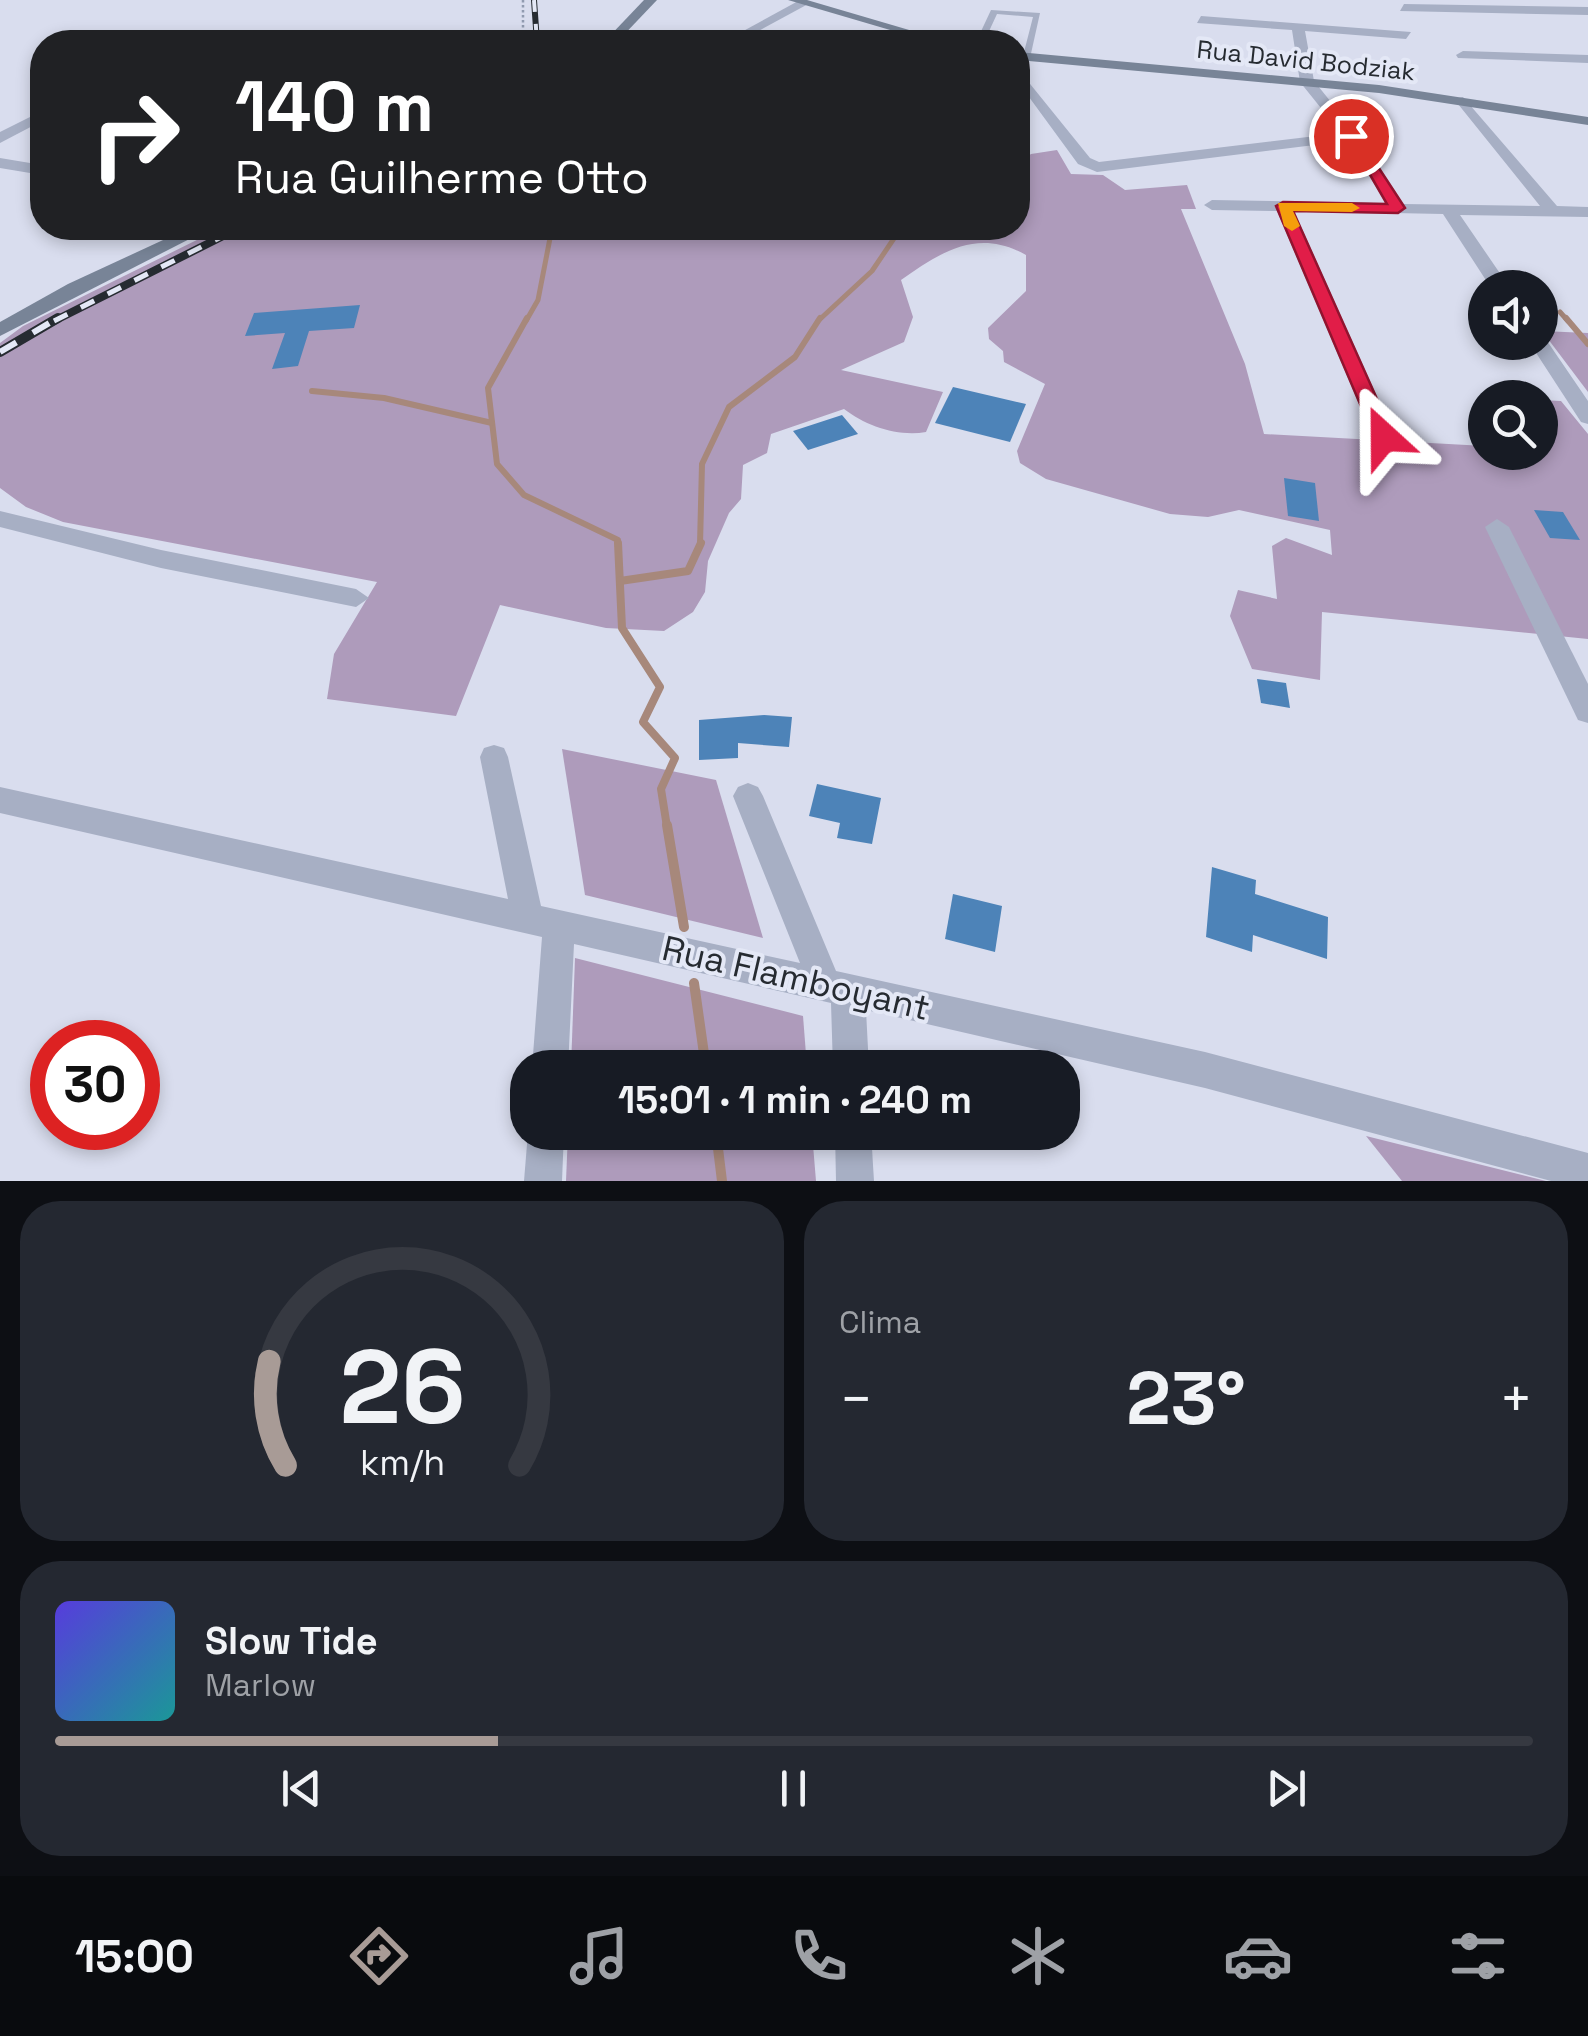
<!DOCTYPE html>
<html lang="pt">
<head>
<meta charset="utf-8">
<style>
	body { margin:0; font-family:"Space Grotesk",sans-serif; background:#242831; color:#f1f3f6; height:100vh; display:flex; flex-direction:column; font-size:38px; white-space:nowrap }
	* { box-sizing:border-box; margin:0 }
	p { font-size:32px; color:#9ea1a6 }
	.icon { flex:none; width:55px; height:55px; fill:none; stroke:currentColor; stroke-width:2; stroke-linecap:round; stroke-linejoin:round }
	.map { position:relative; height:1181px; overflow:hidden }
	.panel { display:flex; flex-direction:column; gap:20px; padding:20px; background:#0d0f14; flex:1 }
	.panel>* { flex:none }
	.banner { position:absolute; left:30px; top:30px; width:1000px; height:210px; border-radius:40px; box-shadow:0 5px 15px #0003; background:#202124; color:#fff; overflow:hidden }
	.controls { position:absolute; left:1468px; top:270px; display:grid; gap:20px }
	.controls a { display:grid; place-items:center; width:90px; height:90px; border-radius:50%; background:#171b24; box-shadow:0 5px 15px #0003; font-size:50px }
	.speed { position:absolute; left:30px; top:1020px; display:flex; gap:20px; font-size:50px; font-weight:700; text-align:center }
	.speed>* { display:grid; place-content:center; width:130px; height:130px; border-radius:50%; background:#171b24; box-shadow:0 5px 15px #0003; line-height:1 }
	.speed .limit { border:15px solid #d22; background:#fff; color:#111 }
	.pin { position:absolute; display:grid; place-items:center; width:85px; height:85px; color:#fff; margin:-42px; border:5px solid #fff; border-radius:50%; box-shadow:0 2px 10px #0007 }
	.me { position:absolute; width:110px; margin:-55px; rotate:336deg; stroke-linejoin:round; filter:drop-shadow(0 0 8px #0008) }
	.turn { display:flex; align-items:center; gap:35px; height:210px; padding:0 40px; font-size:45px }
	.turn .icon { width:130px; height:130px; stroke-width:2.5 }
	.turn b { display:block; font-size:70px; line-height:85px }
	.big { font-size:75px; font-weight:800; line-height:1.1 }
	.panel .card { flex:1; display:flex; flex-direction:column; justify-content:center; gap:15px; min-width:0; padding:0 35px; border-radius:40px; background:#242831 }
	.panel .dial { align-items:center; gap:0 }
	.dial svg { height:260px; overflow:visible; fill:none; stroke:#363941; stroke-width:7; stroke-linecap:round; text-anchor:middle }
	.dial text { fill:#f1f3f6; stroke:none }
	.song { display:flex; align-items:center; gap:30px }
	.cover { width:120px; height:120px; border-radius:15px; background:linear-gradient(135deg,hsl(250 70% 55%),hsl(180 70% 35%)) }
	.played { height:10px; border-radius:5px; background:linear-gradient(90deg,#a89b96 30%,#363941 30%) }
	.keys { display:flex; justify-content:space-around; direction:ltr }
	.heat { display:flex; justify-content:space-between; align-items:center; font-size:55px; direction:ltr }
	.panel .tiles { flex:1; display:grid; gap:20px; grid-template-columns:1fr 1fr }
	.card:last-child { grid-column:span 2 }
	.trip { position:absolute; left:510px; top:1050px; width:570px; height:100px; border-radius:40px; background:#171b24; box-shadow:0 5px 15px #0003; font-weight:800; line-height:100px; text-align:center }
	.dock { display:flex; height:160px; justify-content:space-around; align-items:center; background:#090b0e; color:#9ea1a6 }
	.dock .icon { width:70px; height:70px }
	.dock .active { color:#a89b96 }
	.dock b { font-size:45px; color:#f1f3f6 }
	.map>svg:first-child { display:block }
	.green { fill:#ae9bbb }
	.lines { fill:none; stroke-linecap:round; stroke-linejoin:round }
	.stream-far3 { stroke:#a7887b; stroke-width:5 }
	.stream-far2 { stroke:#a7887b; stroke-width:6 }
	.stream-far1 { stroke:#a7887b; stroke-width:8 }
	.stream { stroke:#a7887b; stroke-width:10 }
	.building { fill:#4d83b8 }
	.path { stroke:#919bb0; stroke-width:2.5; stroke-dasharray:2.5 2.5; stroke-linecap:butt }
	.lane { fill:#a7afc4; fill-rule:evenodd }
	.street { fill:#a7afc4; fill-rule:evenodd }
	.secondary { fill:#788497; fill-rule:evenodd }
	.rail-far2-casing { stroke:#262b31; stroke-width:6 }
	.rail-far1-casing { stroke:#262b31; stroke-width:8 }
	.rail-casing { stroke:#262b31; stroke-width:10 }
	.rail-far2 { stroke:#e4e8f6; stroke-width:4; stroke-dasharray:12; stroke-linecap:butt }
	.rail-far1 { stroke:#e4e8f6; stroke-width:5; stroke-dasharray:15; stroke-linecap:butt }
	.rail { stroke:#e4e8f6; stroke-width:6; stroke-dasharray:19; stroke-linecap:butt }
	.route { fill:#e11d48; stroke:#92132f; stroke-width:2.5 }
	.slow { fill:#f59e0b }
	.labels { text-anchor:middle; stroke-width:8; stroke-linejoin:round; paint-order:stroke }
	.far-street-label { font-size:25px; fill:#262b31; stroke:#e4e8f6 }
	.near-street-label { font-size:35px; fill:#262b31; stroke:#e4e8f6 }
</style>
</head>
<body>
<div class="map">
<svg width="1588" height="1181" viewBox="0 0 1588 1181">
	<rect width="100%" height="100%" fill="#d9ddee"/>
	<!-- green -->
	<g class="green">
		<path d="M1057,150L1071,174L1103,175L1125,190L1187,185L1196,209H1181L1245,364L1264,434L1485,446V452H1540V400L1561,401L1588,434V639L1322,612L1320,680L1252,669L1230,616L1238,590L1277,599L1272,546L1286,538L1332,555L1330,530L1239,510L1208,517L1170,514L1046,479L1020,463L1017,451L1045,384L1004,362L1003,351L989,339L988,328L1026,291V255C978,228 942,251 901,280L913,317L904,342L841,370L943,392L926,432C898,437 866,426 844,409L771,434L767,453L743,465L741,499L729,513L708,561L705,592L693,612L664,631L606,628L500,605L456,716L327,699L334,654L377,582L63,522L26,507L0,488V343L23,326L221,228H1018V164L1031,154Z"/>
		<path d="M1542,331L1588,333V392Z"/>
		<path d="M562,749L716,780L763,938L585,895Z"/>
		<path d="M575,958L803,1016L807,1067H571Z"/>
		<path d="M568,1133H812L816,1181H566Z"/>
		<path d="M1366,1136L1546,1181H1402Z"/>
	</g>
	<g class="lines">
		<!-- stream-far3 -->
		<g class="stream-far3">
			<path d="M1560,312L1568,321"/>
			<path d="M526,321L538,300L552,228"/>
			<path d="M818,321L872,271L901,228"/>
		</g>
		<!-- stream-far2 -->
		<g class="stream-far2">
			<path d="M527,318L488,388L497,464L524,495L618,540V545"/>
			<path d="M1566,318L1588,344"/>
			<path d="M312,391L384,398L492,423"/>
			<path d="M700,545L702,464L729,407L795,357L820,318"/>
		</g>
		<!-- stream-far1 -->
		<g class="stream-far1">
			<path d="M618,543L622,628L660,687L643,722L675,758L661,789L667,827"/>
			<path d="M620,581L688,571L701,543"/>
		</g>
		<!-- stream -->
		<g class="stream">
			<path d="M667,825L684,927"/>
			<path d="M694,983L706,1068"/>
			<path d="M716,1132L722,1181"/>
		</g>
	</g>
	<!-- building -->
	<g class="building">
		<path d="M360,305L354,328L309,331L298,366L272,369L285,333L245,336L254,313Z"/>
		<path d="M953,387L1026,404L1010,442L935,423Z"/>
		<path d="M842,415L858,434L808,450L793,431Z"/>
		<path d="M1284,478L1315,483L1319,521L1288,516Z"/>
		<path d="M1534,510L1563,512L1580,540L1550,538Z"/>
		<path d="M1257,679L1286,683L1290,708L1261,703Z"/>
		<path d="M764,715L792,717L789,747L738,743V758L699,760V720Z"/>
		<path d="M817,784L881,798L872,844L837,838L840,823L809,816Z"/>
		<path d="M1212,867L1256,880L1255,894L1328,917L1327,959L1253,935L1252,952L1206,937Z"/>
		<path d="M953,894L1002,906L995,952L945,939Z"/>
	</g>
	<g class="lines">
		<!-- path -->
		<path class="path" d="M523,0V42"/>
		<!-- lane -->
		<g class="lane">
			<path d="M991,10L1040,13L1030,58L1023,56L1033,17L997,14L984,42H976Z"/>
			<path d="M915,33L922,35L913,42H905Z"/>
		</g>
		<!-- street -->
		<g class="street">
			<path d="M800,0L810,3L738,42L725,41Z"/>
			<path d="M1404,4L1588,7V15L1400,11Z"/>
			<path d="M1201,16L1411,32L1406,39L1305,31L1314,81L1356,133L1403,204L1540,206L1458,104V98L1463,97L1557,206L1588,207V217L1460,215L1510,288H1491L1443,214L1294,211L1395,437L1392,442L1384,444L1373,437L1277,211L1212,210L1204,205L1212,200L1386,203L1347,141L1097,172L1078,164L1018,82V69L1090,158L1099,162L1341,133L1300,82L1292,30L1197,23Z"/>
			<path d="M1463,51L1588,55V63L1458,58L1456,55Z"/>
			<path d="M42,111V121L0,143V132Z"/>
			<path d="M0,158L42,165V175L0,168Z"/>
			<path d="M1540,337L1545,338L1588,401V424L1581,422L1529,342H1540Z"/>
			<path d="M0,511L161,550L356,589L369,598L356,607L161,568L0,527Z"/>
			<path d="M1497,519L1509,527L1588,684V723L1578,720L1485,527Z"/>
			<path d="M494,745L504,748L508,757L541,906L800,963L733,796L738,787L748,783L758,787L763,796L836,971L1205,1052L1588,1153V1181H1551L1205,1088L866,1010L869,1068H833L831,1003L574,944L568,1068H532L542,937L0,813V787L508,899L480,757L484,748Z"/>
			<path d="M528,1132H564L562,1181H524Z"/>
			<path d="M835,1132H871L874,1181H836Z"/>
		</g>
		<!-- secondary -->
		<g class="secondary">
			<path d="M644,0H657L617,42H604Z"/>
			<path d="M788,0H807L950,42H931Z"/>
			<path d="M1018,52L1379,85L1588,117V125L1379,93L1018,60Z"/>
			<path d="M189,228H211L0,336V322L68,284Z"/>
		</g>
		<defs>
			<path id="rail-far2" d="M534,0L537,42"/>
			<path id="rail-far1" d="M54,321L239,228"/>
			<path id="rail" d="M0,352L58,318"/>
		</defs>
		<!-- rail-far2 casing -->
		<use href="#rail-far2" class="rail-far2-casing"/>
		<!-- rail-far1 casing -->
		<use href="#rail-far1" class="rail-far1-casing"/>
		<!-- rail casing -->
		<use href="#rail" class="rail-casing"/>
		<!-- rail-far2 -->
		<use href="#rail-far2" class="rail-far2"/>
		<!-- rail-far1 -->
		<use href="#rail-far1" class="rail-far1"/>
		<!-- rail -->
		<use href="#rail" class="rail"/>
	</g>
	<!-- route -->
	<path class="route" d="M1346,133H1356L1405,208L1398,213L1293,211L1394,437L1384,443L1374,437L1276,206L1283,202L1387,204Z"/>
	<!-- slow -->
	<path class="slow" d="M1278,203H1352L1360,208L1352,212L1293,211L1300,226L1292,231L1284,226Z"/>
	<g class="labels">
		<!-- far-street labels -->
		<g class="far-street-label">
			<text transform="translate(1306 60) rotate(6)" y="9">Rua David Bodziak</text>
		</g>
		<!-- near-street labels -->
		<g class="near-street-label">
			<text transform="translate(796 978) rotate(13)" y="12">Rua Flamboyant</text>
		</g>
	</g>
</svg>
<div class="controls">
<a><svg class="icon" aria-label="sound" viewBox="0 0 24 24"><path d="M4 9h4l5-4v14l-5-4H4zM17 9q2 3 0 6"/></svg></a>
<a><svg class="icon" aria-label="search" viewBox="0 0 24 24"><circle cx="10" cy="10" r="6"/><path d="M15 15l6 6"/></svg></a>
</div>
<div class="speed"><div class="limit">30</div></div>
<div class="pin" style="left:1351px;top:136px;background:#d93025"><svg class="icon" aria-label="arrive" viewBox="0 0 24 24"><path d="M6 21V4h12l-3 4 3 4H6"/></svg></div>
<svg class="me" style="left:1384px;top:437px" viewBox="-20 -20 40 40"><path d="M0-17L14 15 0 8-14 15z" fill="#e11d48" stroke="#fff" stroke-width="4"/></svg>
<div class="trip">15:01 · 1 min · 240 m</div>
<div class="banner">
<div class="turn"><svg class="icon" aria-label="right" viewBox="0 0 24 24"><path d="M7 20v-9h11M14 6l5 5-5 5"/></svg><div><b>140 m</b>Rua Guilherme Otto</div></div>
</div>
</div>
<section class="panel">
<div class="tiles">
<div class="card dial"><svg viewBox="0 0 100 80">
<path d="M14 69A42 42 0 1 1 86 69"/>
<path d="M14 69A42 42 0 0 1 9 37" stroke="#a89b96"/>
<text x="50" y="56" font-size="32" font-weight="700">26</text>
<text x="50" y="72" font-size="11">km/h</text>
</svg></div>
<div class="card"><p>Clima</p>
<div class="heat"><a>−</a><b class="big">23°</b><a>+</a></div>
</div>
<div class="card">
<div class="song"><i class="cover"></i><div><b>Slow Tide</b><p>Marlow</p></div></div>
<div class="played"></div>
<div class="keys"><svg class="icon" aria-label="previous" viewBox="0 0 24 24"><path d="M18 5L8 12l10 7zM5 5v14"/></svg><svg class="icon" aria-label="pause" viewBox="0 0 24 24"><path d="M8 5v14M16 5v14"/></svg><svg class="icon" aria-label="next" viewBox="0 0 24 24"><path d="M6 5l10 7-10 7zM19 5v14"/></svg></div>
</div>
</div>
</section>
<nav class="dock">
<b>15:00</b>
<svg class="icon active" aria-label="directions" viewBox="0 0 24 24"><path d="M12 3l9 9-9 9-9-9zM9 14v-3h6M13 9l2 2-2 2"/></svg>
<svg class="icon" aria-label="music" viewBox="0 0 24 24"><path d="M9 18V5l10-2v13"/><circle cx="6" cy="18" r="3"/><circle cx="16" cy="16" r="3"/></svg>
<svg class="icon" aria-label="phone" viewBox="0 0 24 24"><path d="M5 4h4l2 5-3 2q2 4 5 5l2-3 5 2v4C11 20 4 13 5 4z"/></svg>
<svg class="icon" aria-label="climate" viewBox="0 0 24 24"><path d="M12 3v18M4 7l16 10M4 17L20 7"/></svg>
<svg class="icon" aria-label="car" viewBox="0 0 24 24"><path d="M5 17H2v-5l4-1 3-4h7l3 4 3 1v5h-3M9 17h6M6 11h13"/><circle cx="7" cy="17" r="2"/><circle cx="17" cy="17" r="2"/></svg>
<svg class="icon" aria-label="filters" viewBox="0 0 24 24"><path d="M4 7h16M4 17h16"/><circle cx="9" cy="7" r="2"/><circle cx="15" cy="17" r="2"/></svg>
</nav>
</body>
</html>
